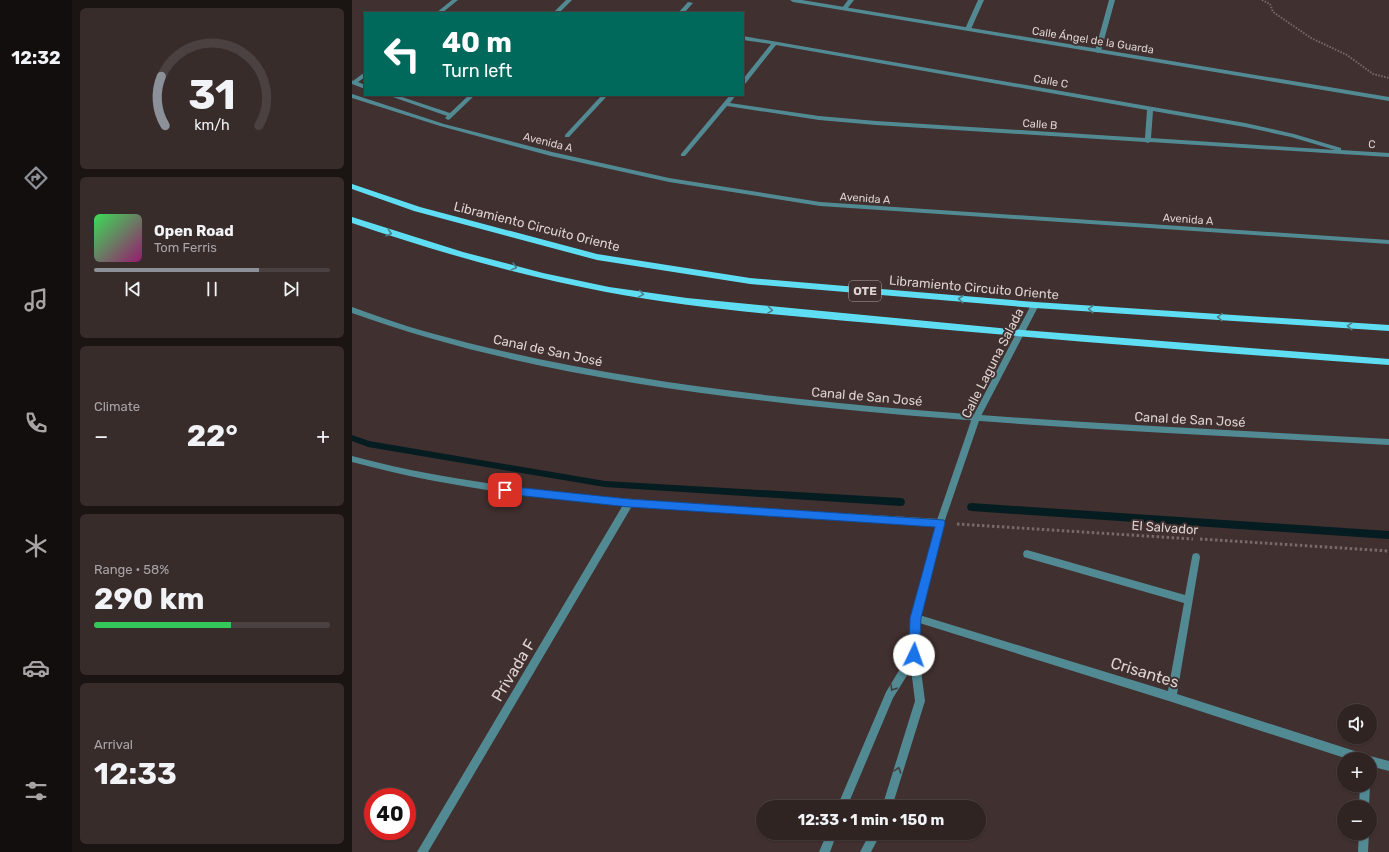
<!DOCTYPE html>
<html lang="en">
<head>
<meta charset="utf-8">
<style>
	body { margin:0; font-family:Rubik,sans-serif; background:#382c2b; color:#f1f3f6; height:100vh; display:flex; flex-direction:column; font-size:15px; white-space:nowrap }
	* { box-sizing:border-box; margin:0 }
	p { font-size:13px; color:#a8a4a6 }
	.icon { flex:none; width:22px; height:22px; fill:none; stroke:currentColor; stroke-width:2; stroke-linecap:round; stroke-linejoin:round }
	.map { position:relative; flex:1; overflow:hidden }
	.sheet { display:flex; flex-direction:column; gap:8px; padding:8px; background:#1a1413; width:280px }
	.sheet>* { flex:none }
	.banner { position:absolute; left:12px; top:12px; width:380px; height:84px; border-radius:0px; box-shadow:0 1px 3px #0004,0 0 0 1px #4b4141; background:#00695c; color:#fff; overflow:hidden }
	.controls { position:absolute; left:985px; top:704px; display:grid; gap:8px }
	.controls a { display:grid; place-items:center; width:40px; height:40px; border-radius:50%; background:#302423; box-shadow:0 1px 3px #0004,0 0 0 1px #4b4141; font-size:20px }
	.speed { position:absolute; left:12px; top:788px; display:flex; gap:8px; font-size:20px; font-weight:700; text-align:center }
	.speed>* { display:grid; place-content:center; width:52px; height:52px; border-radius:50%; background:#302423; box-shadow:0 1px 3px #0004,0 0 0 1px #4b4141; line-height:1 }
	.speed .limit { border:6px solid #d22; background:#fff; color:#111 }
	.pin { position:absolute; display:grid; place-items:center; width:34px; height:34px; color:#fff; margin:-17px; border-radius:8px; box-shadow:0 2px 6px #0006 }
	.me { position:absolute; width:44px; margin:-22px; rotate:3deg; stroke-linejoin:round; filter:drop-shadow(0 0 3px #0008) }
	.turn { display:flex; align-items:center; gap:14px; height:84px; padding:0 12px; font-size:18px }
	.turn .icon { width:52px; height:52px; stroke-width:2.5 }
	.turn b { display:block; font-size:28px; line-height:34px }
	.big { font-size:30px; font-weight:700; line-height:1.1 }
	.sheet .tile { flex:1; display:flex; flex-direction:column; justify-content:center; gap:6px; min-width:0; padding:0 14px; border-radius:6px; background:#382c2b }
	.sheet .dial { align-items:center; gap:0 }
	.dial svg { height:104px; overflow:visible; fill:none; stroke:#4b4141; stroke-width:7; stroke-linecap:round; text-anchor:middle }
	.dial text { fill:#f1f3f6; stroke:none }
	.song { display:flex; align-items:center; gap:12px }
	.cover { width:48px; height:48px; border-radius:6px; background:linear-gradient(135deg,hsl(130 70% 55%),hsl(320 70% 35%)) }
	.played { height:4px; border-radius:2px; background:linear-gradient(90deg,#8c9099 70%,#4b4141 70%) }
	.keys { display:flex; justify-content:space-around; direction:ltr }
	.heat { display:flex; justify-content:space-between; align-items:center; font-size:22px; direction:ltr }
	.charge { height:6px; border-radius:3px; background:linear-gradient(90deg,#34c759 58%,#4b4141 0) }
	.trip { position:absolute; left:404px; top:800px; width:230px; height:40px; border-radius:20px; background:#302423; box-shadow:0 1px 3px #0004,0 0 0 1px #4b4141; font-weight:700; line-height:40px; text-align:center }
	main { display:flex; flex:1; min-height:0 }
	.tabs { display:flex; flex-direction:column; width:72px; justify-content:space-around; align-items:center; background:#130e0e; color:#a8a4a6 }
	.tabs .icon { width:28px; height:28px }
	.tabs .on { color:#8c9099 }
	.tabs b { font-size:18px; color:#f1f3f6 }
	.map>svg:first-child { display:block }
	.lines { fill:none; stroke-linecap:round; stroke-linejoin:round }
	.stream { fill:#051c20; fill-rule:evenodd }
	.path-far1 { stroke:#786a69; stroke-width:2; stroke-dasharray:1.5 1.5; stroke-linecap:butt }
	.path { stroke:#786a69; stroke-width:3; stroke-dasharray:2.5 2.5; stroke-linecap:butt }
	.minor { fill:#528a94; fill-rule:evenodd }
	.tertiary { fill:#528a94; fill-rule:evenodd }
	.primary { fill:#5fdef3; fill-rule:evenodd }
	.oneway { stroke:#4e7e87 }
	.oneway2 { stroke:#433e3e }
	.route { fill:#1a73e8; stroke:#114b97 }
	.labels { text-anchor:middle; stroke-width:4; stroke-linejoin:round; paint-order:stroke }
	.far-street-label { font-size:11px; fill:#ddd3d2; stroke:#40302f }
	.shield { fill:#40302f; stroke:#aea2a1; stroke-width:1 }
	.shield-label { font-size:12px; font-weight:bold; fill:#ddd3d2 }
	.street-label { font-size:13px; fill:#ddd3d2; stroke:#40302f }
	.near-street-label { font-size:16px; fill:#ddd3d2; stroke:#40302f }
</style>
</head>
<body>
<main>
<nav class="tabs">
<b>12:32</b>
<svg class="icon on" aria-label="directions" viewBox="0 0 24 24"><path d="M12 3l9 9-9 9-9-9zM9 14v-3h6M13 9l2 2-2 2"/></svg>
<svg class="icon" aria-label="music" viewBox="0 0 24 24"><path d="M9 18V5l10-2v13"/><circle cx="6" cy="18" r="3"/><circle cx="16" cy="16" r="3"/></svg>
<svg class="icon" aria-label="phone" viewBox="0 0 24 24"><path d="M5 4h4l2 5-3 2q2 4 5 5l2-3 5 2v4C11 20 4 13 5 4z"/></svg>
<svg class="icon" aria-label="climate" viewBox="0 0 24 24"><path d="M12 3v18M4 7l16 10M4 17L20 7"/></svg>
<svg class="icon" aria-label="car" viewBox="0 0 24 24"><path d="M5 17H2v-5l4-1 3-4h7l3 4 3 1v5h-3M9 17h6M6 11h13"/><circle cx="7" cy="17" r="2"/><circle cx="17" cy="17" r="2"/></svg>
<svg class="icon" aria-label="filters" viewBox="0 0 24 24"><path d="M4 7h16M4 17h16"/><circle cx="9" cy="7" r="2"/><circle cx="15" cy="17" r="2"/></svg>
</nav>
<section class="sheet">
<div class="tile dial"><svg viewBox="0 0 100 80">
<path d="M14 69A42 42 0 1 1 86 69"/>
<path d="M14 69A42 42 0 0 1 11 31" stroke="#8c9099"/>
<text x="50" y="56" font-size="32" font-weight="700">31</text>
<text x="50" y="72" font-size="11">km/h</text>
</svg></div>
<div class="tile">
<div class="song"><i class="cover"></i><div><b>Open Road</b><p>Tom Ferris</p></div></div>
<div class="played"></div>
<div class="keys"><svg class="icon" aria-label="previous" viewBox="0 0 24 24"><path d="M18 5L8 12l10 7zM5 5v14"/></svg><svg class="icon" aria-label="pause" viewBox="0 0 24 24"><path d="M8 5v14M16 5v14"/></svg><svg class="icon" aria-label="next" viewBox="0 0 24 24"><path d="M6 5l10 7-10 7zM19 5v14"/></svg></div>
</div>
<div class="tile"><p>Climate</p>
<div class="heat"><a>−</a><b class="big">22°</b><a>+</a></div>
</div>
<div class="tile"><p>Range · 58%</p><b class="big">290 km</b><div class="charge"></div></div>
<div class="tile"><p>Arrival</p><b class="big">12:33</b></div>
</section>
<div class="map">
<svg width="1037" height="852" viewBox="0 0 1037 852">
	<rect width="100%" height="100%" fill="#40302f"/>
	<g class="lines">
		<!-- stream -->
		<g class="stream">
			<path d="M0,435L17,441L253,481L549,498L552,499L553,502L552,505L549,506L253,487L16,447L0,441Z"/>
			<path d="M619,503L1037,531V539L619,511L616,510L615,507L616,504Z"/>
		</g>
		<!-- path-far1 -->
		<path class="path-far1" d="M910,0L918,4L921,12L959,38L995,55L1021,74L1037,78"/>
		<!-- path -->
		<g class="path">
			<path d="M605,524L841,539"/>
			<path d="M848,539L1037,551"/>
		</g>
		<!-- minor -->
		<g class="minor">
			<path d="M100,0H106L90,13H84Z"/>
			<path d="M214,0H220L207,13H201Z"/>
			<path d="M496,0H502L495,9H491L490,8Z"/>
			<path d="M626,0H632L619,29L614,30L613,29Z"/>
			<path d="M757,0H763L749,51L746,53L743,51Z"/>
			<path d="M336,2L341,3L332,13H326Z"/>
			<path d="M391,36L893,123L942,134L989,148V150L1037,153V157L798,142L796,143L793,142L524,125L467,120L375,106L333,156H329V154L378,95H384L378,103L467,116L524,121L793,138L795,110L424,45L393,84L391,85V79L419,44L391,40ZM801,111L893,127L939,137L983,150L799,138Z"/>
			<path d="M13,72V77L6,82L13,85V89L0,84V80L1,81Z"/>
			<path d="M0,94L92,124L200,152L317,178L468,202L1037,240V244L468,206L317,182L199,156L88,126L0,98Z"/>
			<path d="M35,95H44L98,113L117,95H123L98,119L96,120L93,118L95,116Z"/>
			<path d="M250,95H256L217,137H213V135Z"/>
			<path d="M0,307C25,316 50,325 75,332C234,376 399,396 564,410C721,423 879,430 1037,439V445C841,434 644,426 448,405C297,388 144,365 0,313Z"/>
			<path d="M0,456C81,478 164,488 247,496C361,507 474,512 588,519L591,520L592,523L591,526L588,527L280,506L76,852H65L271,505C180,498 89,486 0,462Z"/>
			<path d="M675,550L833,595L840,557L841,554L844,553L847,554L848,557L825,694L1012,754L1016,757L1018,756L1037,761V771L1018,766V759H996L820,702L561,621L559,618L561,615L564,614L816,691L832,603L675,558L672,557L671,554L672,551Z"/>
			<path d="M1018,784V785L1017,807H1007L1008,785Z"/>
			<path d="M1007,833H1017L1016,852H1006Z"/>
		</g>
		<!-- tertiary -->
		<g class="tertiary">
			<path d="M438,0H450L1037,97V101L441,2Z"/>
			<path d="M680,303H686L687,305L628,418L592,523L569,618L567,655L573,701L540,807H530L563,701L559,669L541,698L495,807H485L534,692L557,654L559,618L584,523L620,418Z"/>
			<path d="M475,833H485L478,852H467Z"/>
			<path d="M518,833H529L519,852H508Z"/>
		</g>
		<!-- primary -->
		<g class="primary">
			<path d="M0,184L68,207L245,254L398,278L683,302L1037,325V331L683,308L398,284L245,260L62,211L0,189Z"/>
			<path d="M0,217L111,252L191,273L257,287L335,298L658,329L1037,359V365C883,354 728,342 574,328C468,318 360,312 254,292C168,276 83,251 0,223Z"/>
		</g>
	</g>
	<!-- one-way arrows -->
	<defs><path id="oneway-chevron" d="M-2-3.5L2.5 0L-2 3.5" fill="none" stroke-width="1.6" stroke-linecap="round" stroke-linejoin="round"/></defs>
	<g class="oneway">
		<use href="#oneway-chevron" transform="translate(37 233) rotate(18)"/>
		<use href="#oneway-chevron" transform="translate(162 267) rotate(15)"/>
		<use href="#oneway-chevron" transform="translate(289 294) rotate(9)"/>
		<use href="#oneway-chevron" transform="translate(609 299) rotate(-175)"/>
		<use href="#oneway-chevron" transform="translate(739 309) rotate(-176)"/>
		<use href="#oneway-chevron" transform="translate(418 310) rotate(5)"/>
		<use href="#oneway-chevron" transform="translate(868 317) rotate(-176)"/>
		<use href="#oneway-chevron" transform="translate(998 326) rotate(-176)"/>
	</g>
	<g class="oneway2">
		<use href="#oneway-chevron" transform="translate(541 688) rotate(122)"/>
		<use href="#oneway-chevron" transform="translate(546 770) rotate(-73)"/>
	</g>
	<!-- route -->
	<path class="route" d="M153,486L277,499L592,520L593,523L569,618L567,655L566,659L562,660L558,659L557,655L558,618L583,527L277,507L153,494L149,490Z"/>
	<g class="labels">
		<!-- far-street labels -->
		<g class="far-street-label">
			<text transform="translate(741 40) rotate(9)" y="4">Calle Ángel de la Guarda</text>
			<text transform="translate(699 81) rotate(10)" y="4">Calle C</text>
			<text transform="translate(688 124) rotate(4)" y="4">Calle B</text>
			<text transform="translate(196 142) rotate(14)" y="4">Avenida A</text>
			<text transform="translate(1020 144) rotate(4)" y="4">C</text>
			<text transform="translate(513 198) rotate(4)" y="4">Avenida A</text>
			<text transform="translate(836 219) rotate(4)" y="4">Avenida A</text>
		</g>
		<!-- shield labels -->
		<rect class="shield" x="497" y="281" width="32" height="20" rx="3"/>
		<g class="shield-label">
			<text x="513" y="295">OTE</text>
		</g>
		<!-- street labels -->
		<g class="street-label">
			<text transform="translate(185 226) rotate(14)" y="5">Libramiento Circuito Oriente</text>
			<text transform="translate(622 287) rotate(5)" y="5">Libramiento Circuito Oriente</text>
			<text transform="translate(196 350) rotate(12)" y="5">Canal de San José</text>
			<text transform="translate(640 363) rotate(-63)" y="5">Calle Laguna Salada</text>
			<text transform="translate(515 396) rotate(5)" y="5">Canal de San José</text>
			<text transform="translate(838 419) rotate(3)" y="5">Canal de San José</text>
			<text transform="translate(813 527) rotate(4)" y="5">El Salvador</text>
		</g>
		<!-- near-street labels -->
		<g class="near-street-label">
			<text transform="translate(161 670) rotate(-59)" y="6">Privada F</text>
			<text transform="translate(793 672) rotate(17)" y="6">Crisantes</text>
		</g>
	</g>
</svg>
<div class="controls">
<a><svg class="icon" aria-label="sound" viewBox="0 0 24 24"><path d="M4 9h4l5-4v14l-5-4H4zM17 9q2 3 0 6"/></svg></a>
<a>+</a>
<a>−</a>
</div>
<div class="speed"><div class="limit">40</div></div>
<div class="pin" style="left:153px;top:490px;background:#d93025"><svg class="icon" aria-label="arrive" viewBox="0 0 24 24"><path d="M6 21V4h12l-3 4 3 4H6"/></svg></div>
<svg class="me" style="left:562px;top:655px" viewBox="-20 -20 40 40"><circle r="19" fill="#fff"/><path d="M0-13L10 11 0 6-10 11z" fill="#1a73e8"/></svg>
<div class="trip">12:33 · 1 min · 150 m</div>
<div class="banner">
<div class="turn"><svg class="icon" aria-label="left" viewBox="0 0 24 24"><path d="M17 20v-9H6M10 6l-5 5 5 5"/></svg><div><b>40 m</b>Turn left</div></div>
</div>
</div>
</main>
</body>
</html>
